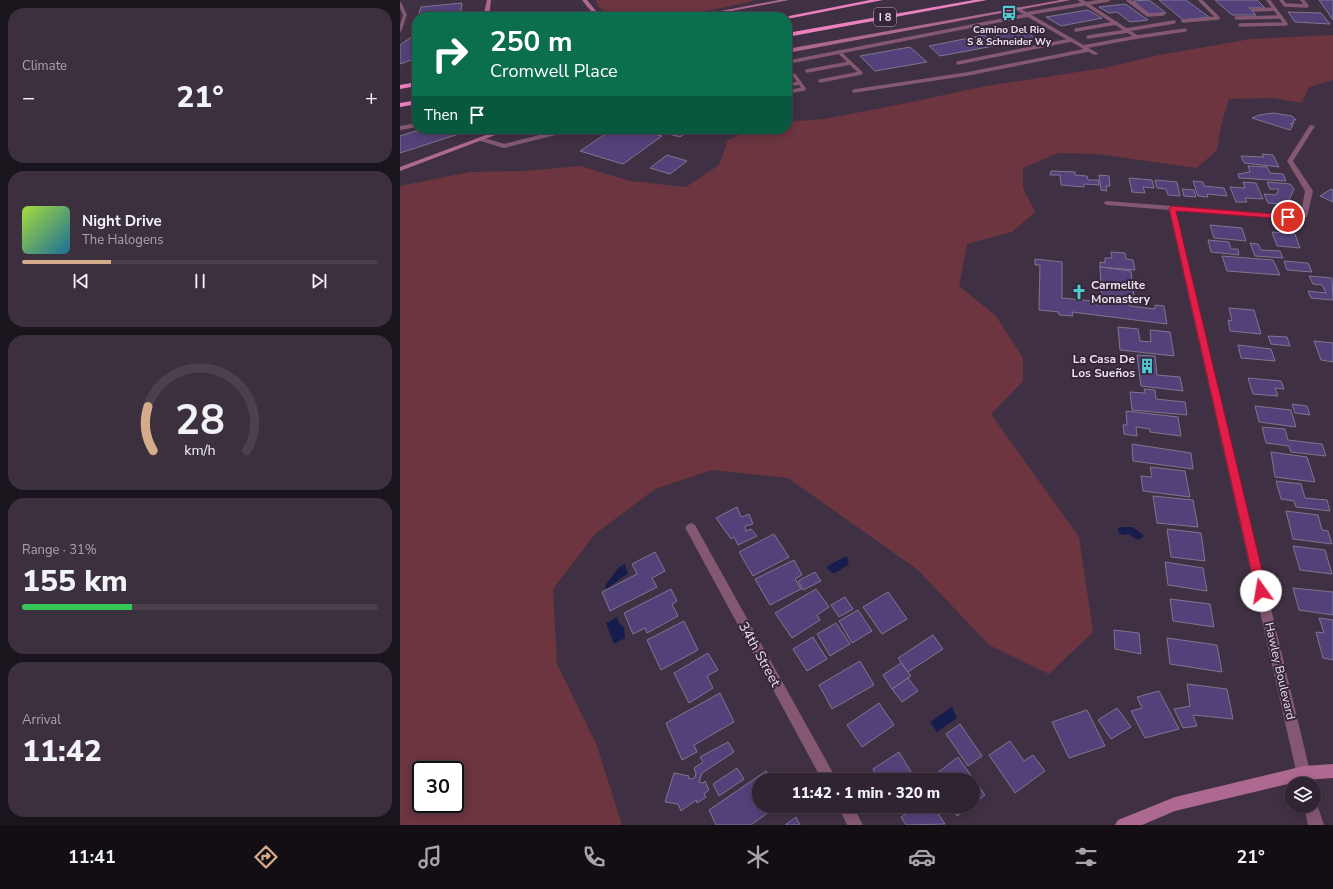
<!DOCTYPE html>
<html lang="en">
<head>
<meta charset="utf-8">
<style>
	body { margin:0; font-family:"Nunito Sans",sans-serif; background:#3c303e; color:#f1f3f6; height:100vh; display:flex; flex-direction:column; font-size:15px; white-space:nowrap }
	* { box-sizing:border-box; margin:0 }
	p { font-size:13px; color:#a8a4ac }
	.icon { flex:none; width:22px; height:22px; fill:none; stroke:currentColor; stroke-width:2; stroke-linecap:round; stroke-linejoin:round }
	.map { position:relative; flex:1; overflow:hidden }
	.panel { display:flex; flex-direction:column; gap:8px; padding:8px; background:#1a141c; width:400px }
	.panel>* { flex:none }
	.hud { position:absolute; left:12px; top:12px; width:380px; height:122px; border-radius:16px; box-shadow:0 2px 10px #0003,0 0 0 1px #4b414d; background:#0b6e4f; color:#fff; overflow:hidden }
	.buttons { position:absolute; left:885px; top:777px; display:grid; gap:8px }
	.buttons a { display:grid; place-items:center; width:36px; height:36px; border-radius:50%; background:#302432; box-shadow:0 2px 10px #0003,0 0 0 1px #4b414d; font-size:20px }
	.speed { position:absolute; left:12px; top:761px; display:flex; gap:8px; font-size:20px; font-weight:700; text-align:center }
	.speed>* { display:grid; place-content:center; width:52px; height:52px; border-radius:50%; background:#302432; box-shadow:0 2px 10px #0003,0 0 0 1px #4b414d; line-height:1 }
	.speed .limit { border:2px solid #111; border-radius:6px; background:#fff; color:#111 }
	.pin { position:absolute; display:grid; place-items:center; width:34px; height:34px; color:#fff; margin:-17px; border:2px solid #fff; border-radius:50%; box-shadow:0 1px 4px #0007 }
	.me { position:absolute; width:44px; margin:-22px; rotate:347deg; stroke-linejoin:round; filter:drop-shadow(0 0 3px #0008) }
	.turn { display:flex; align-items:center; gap:14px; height:84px; padding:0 12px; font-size:18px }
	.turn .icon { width:52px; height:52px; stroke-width:2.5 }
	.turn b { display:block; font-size:28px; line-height:34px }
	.then { display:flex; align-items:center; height:38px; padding:0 12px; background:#0003; gap:8px; font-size:15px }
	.big { font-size:30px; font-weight:800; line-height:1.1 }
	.panel .tile { flex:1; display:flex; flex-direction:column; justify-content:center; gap:6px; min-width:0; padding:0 14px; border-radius:16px; background:#3c303e }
	.panel .dial { align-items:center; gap:0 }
	.dial svg { height:104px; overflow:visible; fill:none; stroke:#4b414d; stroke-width:7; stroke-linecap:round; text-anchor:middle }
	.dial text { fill:#f1f3f6; stroke:none }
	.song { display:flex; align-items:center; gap:12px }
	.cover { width:48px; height:48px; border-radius:6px; background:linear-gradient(135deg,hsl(80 70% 55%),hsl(200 70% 35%)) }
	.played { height:4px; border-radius:2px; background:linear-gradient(90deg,#d6ab8b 25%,#4b414d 25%) }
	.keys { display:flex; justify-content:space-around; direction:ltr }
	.heat { display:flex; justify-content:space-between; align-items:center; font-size:22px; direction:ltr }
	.charge { height:6px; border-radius:3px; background:linear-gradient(90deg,#34c759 31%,#4b414d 0) }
	.trip { position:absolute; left:352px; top:773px; width:228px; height:40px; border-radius:20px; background:#302432; box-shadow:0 2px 10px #0003,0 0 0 1px #4b414d; font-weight:800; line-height:40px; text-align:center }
	.menu { display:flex; height:64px; justify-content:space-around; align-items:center; background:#130e14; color:#a8a4ac }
	.menu .icon { width:28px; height:28px }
	.menu .on { color:#d6ab8b }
	.menu b { font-size:18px; color:#f1f3f6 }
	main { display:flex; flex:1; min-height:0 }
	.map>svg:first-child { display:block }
	.green { fill:#6c3540; fill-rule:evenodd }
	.water { fill:#161c4c }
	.building { fill:#534279; stroke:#7d7690 }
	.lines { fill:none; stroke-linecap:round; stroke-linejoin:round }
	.lane-far1 { stroke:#845871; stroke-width:3.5 }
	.lane { stroke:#845871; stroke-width:4 }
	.street { fill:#845871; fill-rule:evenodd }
	.secondary { fill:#ae6991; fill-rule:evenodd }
	.highway { fill:#eb81bf; fill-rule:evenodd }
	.route { fill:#e11d48; stroke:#92132f }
	.labels { text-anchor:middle; stroke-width:4; stroke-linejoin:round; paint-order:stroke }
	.far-poi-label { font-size:10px; font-weight:bold; fill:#ebe0ed; stroke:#362639 }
	.shield { fill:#362639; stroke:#b5a8b7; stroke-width:1 }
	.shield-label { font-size:11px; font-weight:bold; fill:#ebe0ed }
	.poi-label { font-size:12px; font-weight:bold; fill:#ebe0ed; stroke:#362639; text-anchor:start }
	.street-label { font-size:12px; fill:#ebe0ed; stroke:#362639 }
	.near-street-label { font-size:14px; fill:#ebe0ed; stroke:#362639 }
</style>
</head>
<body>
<main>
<section class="panel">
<div class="tile"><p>Climate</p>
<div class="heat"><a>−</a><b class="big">21°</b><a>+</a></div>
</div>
<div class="tile">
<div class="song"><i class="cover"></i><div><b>Night Drive</b><p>The Halogens</p></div></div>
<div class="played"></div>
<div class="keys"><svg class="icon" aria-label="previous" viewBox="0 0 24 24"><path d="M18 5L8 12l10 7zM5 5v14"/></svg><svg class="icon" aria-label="pause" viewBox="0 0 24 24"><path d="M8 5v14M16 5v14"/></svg><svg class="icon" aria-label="next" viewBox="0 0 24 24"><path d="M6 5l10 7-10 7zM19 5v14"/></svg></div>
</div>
<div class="tile dial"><svg viewBox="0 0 100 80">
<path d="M14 69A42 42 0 1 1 86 69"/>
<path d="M14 69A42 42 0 0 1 10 35" stroke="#d6ab8b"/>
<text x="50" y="56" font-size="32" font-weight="700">28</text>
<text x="50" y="72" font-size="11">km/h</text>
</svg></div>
<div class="tile"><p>Range · 31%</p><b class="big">155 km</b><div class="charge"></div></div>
<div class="tile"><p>Arrival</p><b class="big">11:42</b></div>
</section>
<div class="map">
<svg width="933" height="825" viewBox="0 0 933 825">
	<rect width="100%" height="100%" fill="#403043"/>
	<!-- green -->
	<g class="green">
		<path d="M195,0H356C325,8 228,30 202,10C199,8 197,3 195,0Z"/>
		<path d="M933,35V80L909,87L902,103L873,98L829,99L821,125L817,150L797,168L697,154L658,153L623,168V188L635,212L612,232L567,244L559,286L596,316L623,358V381L591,414L679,537L693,632L649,674L589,645L518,570L388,478L312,470L255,489L195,534L153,589L157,664L197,746L222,825H0V186L70,172L124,171L180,166L230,181L286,187L319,165L328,140L353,129H387V122L424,119L497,105L586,86L704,68L759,55L851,39ZM21,770H55V804H21Z"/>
	</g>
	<!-- water -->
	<g class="water">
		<path d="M724,527H733L744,536L738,540L728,534L725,535L719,534L718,528Z"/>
		<path d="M444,557H447L449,564L435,573H432L427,568L428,566Z"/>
		<path d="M225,564L228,574C219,578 214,585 206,589L205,586L219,567Z"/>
		<path d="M217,617L219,623L224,627L225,638L214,644L206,623Z"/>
		<path d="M552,707L557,718L537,732L530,722Z"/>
	</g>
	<!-- building -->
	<g class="building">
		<path d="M749,0L766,13L749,14L733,1Z"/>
		<path d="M759,0H786L809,17L783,20Z"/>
		<path d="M815,0H857L865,8H849L856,15H832Z"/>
		<path d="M919,0H933V20L929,14Z"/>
		<path d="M62,3L60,17H18L21,7Z"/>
		<path d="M725,4L727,5L748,20L730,22L717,12L709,13L699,7Z"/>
		<path d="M688,10L702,18L661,26L646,17Z"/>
		<path d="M888,12L921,13L930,24L895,22Z"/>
		<path d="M17,21V58L0,64V45L13,36Z"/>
		<path d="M616,26L635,38L609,44L604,41L596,43L599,45L540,56L529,46L584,35L590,39L599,37L590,31Z"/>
		<path d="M510,47L527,62L475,71L460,56Z"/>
		<path d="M873,113L892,116L896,120H893L894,123L890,124L893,125L890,130L852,118L859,115Z"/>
		<path d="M22,129H69L71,130L0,153V136Z"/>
		<path d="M213,129H246L243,131L262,136L223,164L180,151Z"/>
		<path d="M250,129H292L280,137Z"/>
		<path d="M862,154L873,155L879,167L844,163L841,156L864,157Z"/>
		<path d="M267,155L287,161L270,174L250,168Z"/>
		<path d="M848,166L867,167L870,173L883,174L886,181L839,178L838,174L850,172Z"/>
		<path d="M651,171L675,172V175L687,176L688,180H698L699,185L684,184V187L661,185L660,175H650Z"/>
		<path d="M699,175L709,176L710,186H706L707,191L701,190Z"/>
		<path d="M729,178L752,180L754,188L743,187L745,193L732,192Z"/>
		<path d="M755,180L777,182L780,196L768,195L766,189L757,188Z"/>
		<path d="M793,181L803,182L804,186L824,188L827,196L807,194L808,197L798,196Z"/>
		<path d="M843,182L856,183L863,199L845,198L847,202H836L830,187L845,188Z"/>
		<path d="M867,182L890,184L894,189L889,200L891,205L868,203L864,194L876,195L879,189H870Z"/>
		<path d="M782,189L794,190L796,197L784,196Z"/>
		<path d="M931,189L933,190V202L920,196Z"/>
		<path d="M810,225L842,228L846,241L814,238Z"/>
		<path d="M872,232L895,234L900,248L877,246Z"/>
		<path d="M808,240L829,242L831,249H838L839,255L811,252Z"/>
		<path d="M850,243L858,244L861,250L880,251L883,258L855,256Z"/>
		<path d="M711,252L725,253L726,259L733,260L735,270L700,267V262L705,263V258H712Z"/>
		<path d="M822,256L873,260L880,275L827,271Z"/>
		<path d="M635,259L662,262V298L702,302L700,267L731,271L734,296H729L730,306L755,309V305L764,306L767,324L672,312L673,316L659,315V312L639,310L640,265H635Z"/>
		<path d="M884,261L908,263L912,272L887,270Z"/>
		<path d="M909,276L932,278L933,300L911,298L908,291L926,293L922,285L913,284Z"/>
		<path d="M829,308L854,310L861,334L830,331L828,320L832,321Z"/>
		<path d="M718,327L738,329L740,341L751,342L750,330L770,332L774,356L720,350Z"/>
		<path d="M868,336L887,337L890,346L871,344Z"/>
		<path d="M914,341L933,343V362L921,360Z"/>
		<path d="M838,345L871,349L875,361L841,358Z"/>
		<path d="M737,355L755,356L757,375L780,377L783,391L741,386Z"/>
		<path d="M848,378L881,381L884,389L875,388L878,396L853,394Z"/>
		<path d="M744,389L755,390L756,399L785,402L787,415L732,410L730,392L745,393Z"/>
		<path d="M892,404L907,406L910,415L895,413Z"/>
		<path d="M855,406L891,410L896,427L859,422Z"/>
		<path d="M726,411L778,417L781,436L750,432V429L736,427L737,436L724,434L723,425H727Z"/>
		<path d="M862,427L885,429L888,440L922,444L926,456L891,452L889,446L866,443Z"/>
		<path d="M732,444L791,453L793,469L733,461Z"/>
		<path d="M871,452L907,457L915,482L875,477Z"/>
		<path d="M750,467L785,471L790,497L743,491L741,476L752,477Z"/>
		<path d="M876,481L901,484L905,498L927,500L930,511L896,507L894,501L881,499Z"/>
		<path d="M753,496L793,500L798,527L757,523Z"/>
		<path d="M337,507L341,517L349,514L353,524L345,526L346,531L351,529L357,536L338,545L334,537L331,539L316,518Z"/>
		<path d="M886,511L918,515L922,530L928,531L932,544L893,539Z"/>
		<path d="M767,529L801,533L805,561L771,557Z"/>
		<path d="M374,534L389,557L353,576L339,552Z"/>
		<path d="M893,546L925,550L932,574L900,570Z"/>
		<path d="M255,552L265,571L252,578L257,587L210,611L202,592L237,574L232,564Z"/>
		<path d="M394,560L402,575L395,579L401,589L370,605L355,579Z"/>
		<path d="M765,562L803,568L807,591L768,585Z"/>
		<path d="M415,572L421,581L403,590L398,581Z"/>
		<path d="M893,588L933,592V615L899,610Z"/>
		<path d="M271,589L277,601L272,604L278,616L247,633L245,628L233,634L224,613Z"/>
		<path d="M416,589L429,607L417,615L420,620L392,638L375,613Z"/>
		<path d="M488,592L507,619L482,634L463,607Z"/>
		<path d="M445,597L453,609L439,617L431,605Z"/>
		<path d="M770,599L810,604L814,627L773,621Z"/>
		<path d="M458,610L472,631L452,643L439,621Z"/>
		<path d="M919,618L933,620V660L923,658L916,632L924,633Z"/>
		<path d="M284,621L298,650L261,670L247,640Z"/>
		<path d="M436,623L450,644L430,656L417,634Z"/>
		<path d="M714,630L739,633L741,654L715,649Z"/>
		<path d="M533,635L543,649L508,672L498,658Z"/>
		<path d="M413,637L427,659L407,671L393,649Z"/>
		<path d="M767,638L817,645L822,672L770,664Z"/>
		<path d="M308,653L318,670L307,676L313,688L289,703L274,673Z"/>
		<path d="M460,661L474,685L432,709L419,685Z"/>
		<path d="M501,663L511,676L492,689L483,675Z"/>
		<path d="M508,678L518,691L502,702L492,689Z"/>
		<path d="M787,684L827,689L833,719L793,715L797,726L783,728L774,709L790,706Z"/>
		<path d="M759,691L779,729L745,738L731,711L742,708L737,697Z"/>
		<path d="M320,693L334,722L294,745L297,752L282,760L266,723Z"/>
		<path d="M479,703L494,725L462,747L447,725Z"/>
		<path d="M717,708L731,727L711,739L698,720Z"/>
		<path d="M687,710L705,746L669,758L652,722Z"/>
		<path d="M560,724L582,756L568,766L546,734Z"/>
		<path d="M610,741L624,761L633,755L645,771L615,793L589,755Z"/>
		<path d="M328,742L334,752L302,773L299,782L303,783L305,781L309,790L304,794L306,797L297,803L296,800L281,811L278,804L265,802L274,773L289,776L288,778L292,779L295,777L296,773L294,768L303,762L300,757Z"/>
		<path d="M499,752L516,780H479L473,769Z"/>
		<path d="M558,757L585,795L573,804V780H533L532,777Z"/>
		<path d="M337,768L344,779L319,796L313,784Z"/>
		<path d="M366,771L371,780H359V806H377L351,825H316L309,810Z"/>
		<path d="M517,806H533L545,824L506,825L501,817Z"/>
		<path d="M551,806H571L557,816Z"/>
		<path d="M396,817L400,825H385Z"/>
	</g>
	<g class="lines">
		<!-- lane-far1 -->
		<g class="lane-far1">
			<path d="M680,0L737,37L785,30"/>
			<path d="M728,0L748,15L763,14"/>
			<path d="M881,0L885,5L907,6L902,0"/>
			<path d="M0,4L5,15L0,30"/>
			<path d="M853,10L875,9"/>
			<path d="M625,14L708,0"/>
			<path d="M836,18L881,17"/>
			<path d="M783,21L818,18L800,0"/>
			<path d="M840,25L886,24L868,0"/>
			<path d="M676,30L716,23"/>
			<path d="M726,30L774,22"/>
			<path d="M688,37L728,31"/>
			<path d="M683,47L737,37"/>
			<path d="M394,61L628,15"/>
			<path d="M558,63L671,40"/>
			<path d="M407,71L450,63"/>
			<path d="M387,72L395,76L404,89L387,92"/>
			<path d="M420,81L461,73L439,52"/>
			<path d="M387,85L400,83"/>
			<path d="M454,91L567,74L688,50"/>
		</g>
		<!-- lane -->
		<g class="lane">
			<path d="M0,128L17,125"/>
			<path d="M81,139L104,146L171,129"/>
		</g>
		<!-- street -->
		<g class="street">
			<path d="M614,7H618L699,54L694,55L614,9Z"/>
			<path d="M910,125L915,126L893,161L913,191L907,217L888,219L776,211L913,784H899L769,210L707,205L703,203L707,201L888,215L901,213L905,191L887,161Z"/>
			<path d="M291,523L295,525L437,780H422L287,531L285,528L287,525Z"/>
			<path d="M914,800L916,801L924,825H908L904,806H914Z"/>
			<path d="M438,806H453L463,825H447Z"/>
		</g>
		<!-- secondary -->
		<g class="secondary">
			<path d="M87,0H91L89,17H83Z"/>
			<path d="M182,0H187L197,12L206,17C194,17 189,9 182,0Z"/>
			<path d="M379,0H389L301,17H289Z"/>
			<path d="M661,0H671L387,53V49Z"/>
			<path d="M102,129H111L0,171V167Z"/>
			<path d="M933,764V778L904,780L775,811L742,825H715L718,820L775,797L904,766Z"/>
		</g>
		<!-- highway -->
		<g class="highway">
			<path d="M470,0H483L387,19V17H384Z"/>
			<path d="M574,0H587L387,37V33Z"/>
			<path d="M17,82V86L0,89V85Z"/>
			<path d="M17,100V104L0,107V103Z"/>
		</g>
	</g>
	<!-- route -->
	<path class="route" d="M772,206L888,215L892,217L888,219L776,211L867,591L865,594L861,596L857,594L856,591L769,208Z"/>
	<!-- icons -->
	<defs>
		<symbol id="bus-bare" viewBox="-9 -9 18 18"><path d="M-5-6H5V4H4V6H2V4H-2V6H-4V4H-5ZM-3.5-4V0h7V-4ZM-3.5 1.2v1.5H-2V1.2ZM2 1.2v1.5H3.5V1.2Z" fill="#51ccd3" stroke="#362639" stroke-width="2.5" paint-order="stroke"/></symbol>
		<symbol id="church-bare" viewBox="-9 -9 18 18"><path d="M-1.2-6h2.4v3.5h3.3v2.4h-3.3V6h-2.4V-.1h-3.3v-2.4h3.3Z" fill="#51ccd3" stroke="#362639" stroke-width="2.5" paint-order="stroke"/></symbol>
		<symbol id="building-bare" viewBox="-9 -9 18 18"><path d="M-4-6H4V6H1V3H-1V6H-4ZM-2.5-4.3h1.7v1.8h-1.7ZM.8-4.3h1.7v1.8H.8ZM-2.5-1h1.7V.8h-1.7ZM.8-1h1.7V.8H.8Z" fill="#51ccd3" stroke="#362639" stroke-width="2.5" paint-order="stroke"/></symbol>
	</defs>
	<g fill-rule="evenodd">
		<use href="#bus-bare" x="598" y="2" width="22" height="22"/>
		<use href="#church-bare" x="668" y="281" width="22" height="22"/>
		<use href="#building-bare" x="736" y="355" width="22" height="22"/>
	</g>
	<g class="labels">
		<!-- far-poi labels -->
		<g class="far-poi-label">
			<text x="609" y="33">Camino Del Rio<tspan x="609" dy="12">S &amp; Schneider Wy</tspan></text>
		</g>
		<!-- shield labels -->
		<rect class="shield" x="474" y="8" width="22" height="18" rx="3"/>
		<g class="shield-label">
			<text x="485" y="21">I 8</text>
		</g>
		<!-- poi labels -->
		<g class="poi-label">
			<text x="691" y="289">Carmelite<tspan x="691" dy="14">Monastery</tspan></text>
			<text x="735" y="363" text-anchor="end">La Casa De<tspan x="735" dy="14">Los Sueños</tspan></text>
		</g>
		<!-- street labels -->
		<g class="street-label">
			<text transform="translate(880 671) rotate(77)" y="4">Hawley Boulevard</text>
		</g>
		<!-- near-street labels -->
		<g class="near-street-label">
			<text transform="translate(360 654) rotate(61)" y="5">34th Street</text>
		</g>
	</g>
</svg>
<div class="buttons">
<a><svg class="icon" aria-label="layers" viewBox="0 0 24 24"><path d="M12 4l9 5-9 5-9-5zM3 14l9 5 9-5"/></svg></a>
</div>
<div class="speed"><div class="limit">30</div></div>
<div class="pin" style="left:888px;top:217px;background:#d93025"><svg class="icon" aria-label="arrive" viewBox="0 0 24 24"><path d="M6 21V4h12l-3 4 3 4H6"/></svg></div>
<svg class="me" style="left:861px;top:591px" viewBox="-20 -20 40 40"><circle r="19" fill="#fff"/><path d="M0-13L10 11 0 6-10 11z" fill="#e11d48"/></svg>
<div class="trip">11:42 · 1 min · 320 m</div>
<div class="hud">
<div class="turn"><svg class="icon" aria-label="right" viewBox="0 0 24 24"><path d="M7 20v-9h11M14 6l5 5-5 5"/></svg><div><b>250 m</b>Cromwell Place</div></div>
<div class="then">Then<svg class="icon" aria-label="arrive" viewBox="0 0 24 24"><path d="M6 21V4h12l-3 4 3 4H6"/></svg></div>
</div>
</div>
</main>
<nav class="menu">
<b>11:41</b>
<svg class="icon on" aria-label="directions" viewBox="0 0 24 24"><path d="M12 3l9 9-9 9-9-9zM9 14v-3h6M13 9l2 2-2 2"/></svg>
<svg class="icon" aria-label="music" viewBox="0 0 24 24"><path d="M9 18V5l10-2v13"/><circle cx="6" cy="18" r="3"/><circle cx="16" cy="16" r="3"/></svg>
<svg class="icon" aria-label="phone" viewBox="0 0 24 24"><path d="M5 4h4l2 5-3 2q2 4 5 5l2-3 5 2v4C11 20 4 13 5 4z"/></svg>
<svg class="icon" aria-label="climate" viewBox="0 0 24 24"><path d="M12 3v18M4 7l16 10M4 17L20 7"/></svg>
<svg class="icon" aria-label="car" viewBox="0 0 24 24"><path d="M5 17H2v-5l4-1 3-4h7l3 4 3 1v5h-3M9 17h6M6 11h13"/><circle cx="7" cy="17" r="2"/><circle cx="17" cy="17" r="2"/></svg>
<svg class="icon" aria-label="filters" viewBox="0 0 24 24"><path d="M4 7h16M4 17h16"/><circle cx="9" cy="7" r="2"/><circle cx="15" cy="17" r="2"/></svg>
<b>21°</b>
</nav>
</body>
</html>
